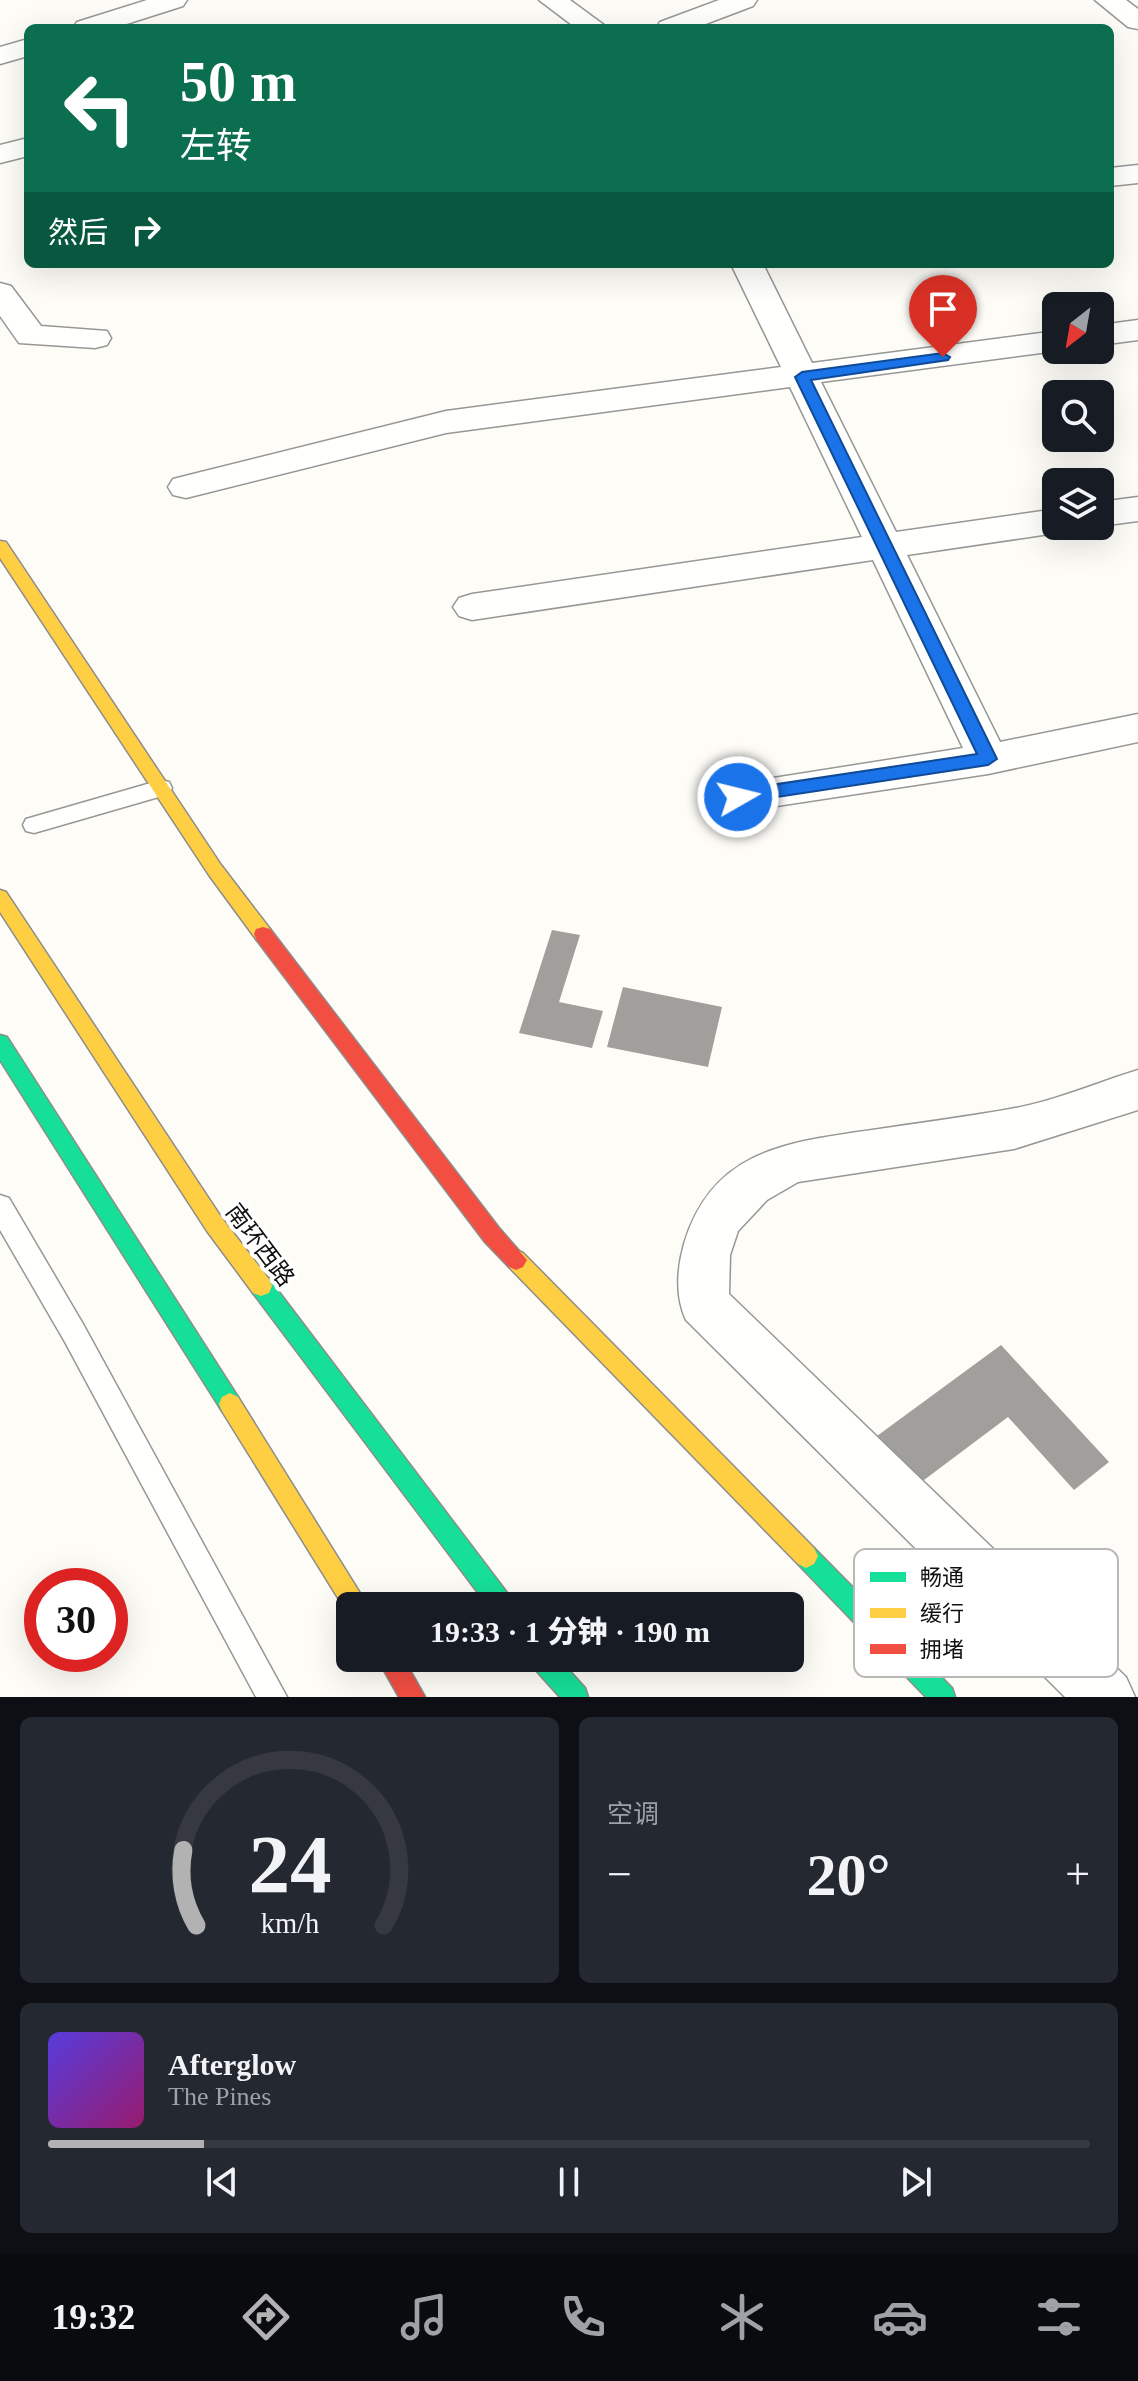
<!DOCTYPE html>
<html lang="zh">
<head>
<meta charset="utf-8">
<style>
	body { margin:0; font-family:"Times New Roman","Noto Sans SC",serif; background:#242831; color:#f1f3f6; height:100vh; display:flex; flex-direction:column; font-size:30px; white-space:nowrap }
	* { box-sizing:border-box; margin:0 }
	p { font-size:26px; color:#9ea1a6 }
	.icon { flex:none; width:44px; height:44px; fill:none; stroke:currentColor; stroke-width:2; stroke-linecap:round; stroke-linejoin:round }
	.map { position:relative; height:1697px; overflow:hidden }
	.sheet { display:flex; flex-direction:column; gap:20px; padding:20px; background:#0d0f14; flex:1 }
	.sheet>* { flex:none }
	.guide { position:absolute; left:24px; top:24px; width:1090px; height:244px; border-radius:12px; box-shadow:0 8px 32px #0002; background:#0b6e4f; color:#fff; overflow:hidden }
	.needle { width:52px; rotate:211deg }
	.tools { position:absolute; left:1042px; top:292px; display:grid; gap:16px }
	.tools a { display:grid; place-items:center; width:72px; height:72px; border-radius:12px; background:#171b24; box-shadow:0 8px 32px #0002; font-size:40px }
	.speed { position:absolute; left:24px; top:1568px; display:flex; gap:16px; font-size:40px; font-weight:700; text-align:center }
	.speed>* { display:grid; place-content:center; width:104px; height:104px; border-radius:50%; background:#171b24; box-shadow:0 8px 32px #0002; line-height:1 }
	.speed .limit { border:12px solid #d22; background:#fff; color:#111 }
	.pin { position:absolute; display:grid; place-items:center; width:68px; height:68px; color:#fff; margin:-82px -34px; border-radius:50% 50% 50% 0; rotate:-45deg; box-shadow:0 0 8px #0007 }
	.pin .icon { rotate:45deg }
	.me { position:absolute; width:88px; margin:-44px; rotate:82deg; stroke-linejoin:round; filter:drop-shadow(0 0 6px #0008) }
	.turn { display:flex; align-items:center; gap:28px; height:168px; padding:0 24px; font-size:36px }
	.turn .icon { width:104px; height:104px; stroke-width:2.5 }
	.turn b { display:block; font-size:56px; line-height:68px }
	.then { display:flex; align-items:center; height:76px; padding:0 24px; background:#0003; gap:16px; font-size:30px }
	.big { font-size:60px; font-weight:800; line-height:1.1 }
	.sheet .card { flex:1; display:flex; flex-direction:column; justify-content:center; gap:12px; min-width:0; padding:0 28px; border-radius:12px; background:#242831 }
	.sheet .dial { align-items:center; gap:0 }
	.dial svg { height:208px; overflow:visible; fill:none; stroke:#363941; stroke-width:7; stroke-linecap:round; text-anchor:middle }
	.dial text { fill:#f1f3f6; stroke:none }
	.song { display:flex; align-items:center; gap:24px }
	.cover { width:96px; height:96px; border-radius:12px; background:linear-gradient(135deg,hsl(250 70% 55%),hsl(320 70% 35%)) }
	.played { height:8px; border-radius:4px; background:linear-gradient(90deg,#b2b2b3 15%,#363941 15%) }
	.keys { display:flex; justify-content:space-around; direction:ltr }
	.heat { display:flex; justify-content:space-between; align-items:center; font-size:44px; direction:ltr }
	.sheet .tiles { flex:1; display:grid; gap:20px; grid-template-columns:1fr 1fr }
	.card:last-child { grid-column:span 2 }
	.trip { position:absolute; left:336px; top:1592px; width:468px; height:80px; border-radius:12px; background:#171b24; box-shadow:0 8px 32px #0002; font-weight:800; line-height:80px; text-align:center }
	.dock { display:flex; height:128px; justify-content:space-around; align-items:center; background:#090b0e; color:#9ea1a6 }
	.dock .icon { width:56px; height:56px }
	.dock .current { color:#b2b2b3 }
	.dock b { font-size:36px; color:#f1f3f6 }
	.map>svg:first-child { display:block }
	.building { fill:#a19f9c }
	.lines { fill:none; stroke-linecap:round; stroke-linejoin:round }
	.lane-casing { stroke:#979795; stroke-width:3 }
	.street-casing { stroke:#979795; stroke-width:3 }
	.fast-casing { stroke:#8e8d8b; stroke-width:3 }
	.slow-casing { stroke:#8e8d8b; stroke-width:3 }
	.jam-casing { stroke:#8e8d8b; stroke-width:3 }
	.lane { fill:#fffffe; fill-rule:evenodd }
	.street { fill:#fffffe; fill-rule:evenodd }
	.fast { fill:#16e098; fill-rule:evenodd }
	.slow { fill:#ffcf43; fill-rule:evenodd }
	.jam { fill:#f24e42; fill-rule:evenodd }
	.route { fill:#1a73e8; stroke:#114b97; stroke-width:2 }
	.labels { text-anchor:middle; stroke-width:8; stroke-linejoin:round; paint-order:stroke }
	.street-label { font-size:24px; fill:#111; stroke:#fff }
	.key { fill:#fff; stroke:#b8b8b8; stroke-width:2 }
	.key-label { font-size:22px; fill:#111 }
</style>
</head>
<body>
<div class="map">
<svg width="1138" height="1697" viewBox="0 0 1138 1697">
	<rect width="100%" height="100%" fill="#fdfcf7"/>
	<!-- building -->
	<g class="building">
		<path d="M552,930L580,935L559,1002L603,1011L592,1048L519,1033Z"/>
		<path d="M623,987L722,1007L708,1067L607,1047Z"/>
		<path d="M1001,1345L1109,1462L1074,1490L1008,1417L904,1495L862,1447Z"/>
	</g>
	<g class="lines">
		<defs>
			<g id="lane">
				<path d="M161,780L169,782L172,788L169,794L34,833L26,831L23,825L26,819Z"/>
				<path d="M0,1195L9,1198L83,1324L287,1697H256L65,1342L0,1230Z"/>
			</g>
			<g id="street">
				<path d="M147,0H187L183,6L114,28H73L77,22Z"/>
				<path d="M539,0H570L608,28H576Z"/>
				<path d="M719,0H757L753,6L695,28H656L660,22Z"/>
				<path d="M1095,0H1126L1138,9V29L1128,27Z"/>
				<path d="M28,39V56L0,64V47Z"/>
				<path d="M28,138V156L0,163V145Z"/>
				<path d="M1138,165V183L1110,186V168Z"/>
				<path d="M731,264H763L812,363L1056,331V350H1059L1056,351L821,382L896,532L1056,509V526H1071L1056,533L907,555L1000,742L1138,714V742L988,774L738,812L723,808L717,797L723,786L963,748L873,560L472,620L459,616L453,607L459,598L472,594L862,537L790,387L446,433L186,498L173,495L168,487L173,479L446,411L781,367Z"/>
				<path d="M0,283L11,286L41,326L107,331L111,338L107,345L95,348L19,343L0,316Z"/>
				<path d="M1138,320V340L1100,345V325Z"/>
				<path d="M1138,497V521L1100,526V502Z"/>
				<path d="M1138,1070V1110L1014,1149L798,1182L767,1200L738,1231L730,1255L729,1294L1126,1677L1135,1697H1065L686,1320C675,1296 677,1269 684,1244C712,1149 789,1142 872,1130C918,1123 965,1117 1010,1109C1053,1102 1096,1083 1138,1070Z"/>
			</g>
			<g id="fast">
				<path d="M0,1035L7,1037L238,1397L241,1404L238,1411L230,1415L222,1411L0,1060Z"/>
				<path d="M261,1276L269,1279L511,1598L515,1606H488L253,1293L250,1286L253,1279Z"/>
				<path d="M806,1544L814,1548L952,1688L955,1697H926L798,1564L794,1556L798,1548Z"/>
				<path d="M530,1658H558L585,1688L588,1697H560L533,1667Z"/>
			</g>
			<g id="slow">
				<path d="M0,541L6,542L221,865L270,929L272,934L270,939H256L209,875L0,558Z"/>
				<path d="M0,890L6,892L221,1217L269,1279L272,1286L269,1293L261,1296L253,1293L207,1231L0,912Z"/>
				<path d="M516,1250L523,1253L814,1548L818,1556L814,1564L806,1568L798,1564L509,1267L505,1260L509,1253Z"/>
				<path d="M230,1393L238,1397L368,1606H350V1615L348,1614L222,1411L219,1404L222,1397Z"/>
			</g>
			<g id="jam">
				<path d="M263,927L270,929L499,1228L527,1260L523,1267L516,1270L509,1267L485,1242L256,939L254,934L256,929Z"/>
				<path d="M377,1658H403L425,1697H399Z"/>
			</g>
		</defs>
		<!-- lane casing -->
		<use href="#lane" class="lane-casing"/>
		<!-- street casing -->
		<use href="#street" class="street-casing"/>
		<!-- fast casing -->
		<use href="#fast" class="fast-casing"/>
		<!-- slow casing -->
		<use href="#slow" class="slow-casing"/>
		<!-- jam casing -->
		<use href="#jam" class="jam-casing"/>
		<!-- lane -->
		<use href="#lane" class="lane"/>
		<!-- street -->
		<use href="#street" class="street"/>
		<!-- fast -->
		<use href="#fast" class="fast"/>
		<!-- slow -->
		<use href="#slow" class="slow"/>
		<!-- jam -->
		<use href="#jam" class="jam"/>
	</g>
	<!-- route -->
	<path class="route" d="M943,353L950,357L948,360L811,380L997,759L988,765L738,803L732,802L729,797L738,790L977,754L795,377L802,372Z"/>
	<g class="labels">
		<!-- street labels -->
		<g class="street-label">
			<text transform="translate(260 1245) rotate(53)" y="8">南环西路</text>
		</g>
	</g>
	<!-- legend -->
	<rect x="854" y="1549" width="264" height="128" rx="12" class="key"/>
	<rect x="870" y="1572" width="36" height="10" fill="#16e098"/>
	<rect x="870" y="1608" width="36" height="10" fill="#ffcf43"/>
	<rect x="870" y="1644" width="36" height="10" fill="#f24e42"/>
	<g class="key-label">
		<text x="920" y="1585">畅通</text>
		<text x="920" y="1621">缓行</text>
		<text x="920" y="1657">拥堵</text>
	</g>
</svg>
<div class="tools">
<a><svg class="needle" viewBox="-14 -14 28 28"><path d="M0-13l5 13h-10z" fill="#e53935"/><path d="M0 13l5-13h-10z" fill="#9ea1a6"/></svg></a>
<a><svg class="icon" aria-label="search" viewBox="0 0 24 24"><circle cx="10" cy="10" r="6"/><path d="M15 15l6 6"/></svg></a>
<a><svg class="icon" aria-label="layers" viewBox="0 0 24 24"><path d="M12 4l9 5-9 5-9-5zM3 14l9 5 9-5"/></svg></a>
</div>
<div class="speed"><div class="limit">30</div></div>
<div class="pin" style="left:943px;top:357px;background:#d93025"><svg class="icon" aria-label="arrive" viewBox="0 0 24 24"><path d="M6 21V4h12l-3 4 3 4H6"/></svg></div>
<svg class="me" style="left:738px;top:797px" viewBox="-20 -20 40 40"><circle r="17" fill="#1a73e8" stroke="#fff" stroke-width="3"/><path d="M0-11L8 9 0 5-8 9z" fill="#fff"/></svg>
<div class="trip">19:33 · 1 分钟 · 190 m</div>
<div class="guide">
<div class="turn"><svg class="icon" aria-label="left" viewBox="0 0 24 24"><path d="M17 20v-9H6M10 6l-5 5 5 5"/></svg><div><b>50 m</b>左转</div></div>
<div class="then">然后<svg class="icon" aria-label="right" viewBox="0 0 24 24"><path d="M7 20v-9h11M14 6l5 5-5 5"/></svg></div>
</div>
</div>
<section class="sheet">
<div class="tiles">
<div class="card dial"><svg viewBox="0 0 100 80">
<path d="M14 69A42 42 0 1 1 86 69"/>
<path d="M14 69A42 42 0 0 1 9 40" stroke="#b2b2b3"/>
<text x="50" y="56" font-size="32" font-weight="700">24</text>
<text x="50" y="72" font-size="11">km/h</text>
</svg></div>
<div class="card"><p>空调</p>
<div class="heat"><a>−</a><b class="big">20°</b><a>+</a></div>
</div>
<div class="card">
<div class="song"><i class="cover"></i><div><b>Afterglow</b><p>The Pines</p></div></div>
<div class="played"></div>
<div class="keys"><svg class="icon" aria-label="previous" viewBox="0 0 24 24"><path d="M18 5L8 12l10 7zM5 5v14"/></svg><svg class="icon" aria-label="pause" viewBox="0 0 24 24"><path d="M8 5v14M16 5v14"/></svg><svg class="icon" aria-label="next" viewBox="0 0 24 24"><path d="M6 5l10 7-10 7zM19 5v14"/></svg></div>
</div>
</div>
</section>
<nav class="dock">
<b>19:32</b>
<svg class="icon current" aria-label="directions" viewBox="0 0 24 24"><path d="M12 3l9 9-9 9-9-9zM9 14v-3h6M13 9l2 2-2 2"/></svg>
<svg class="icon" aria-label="music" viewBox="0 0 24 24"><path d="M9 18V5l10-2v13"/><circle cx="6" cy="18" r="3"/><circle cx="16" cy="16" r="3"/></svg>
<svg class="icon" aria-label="phone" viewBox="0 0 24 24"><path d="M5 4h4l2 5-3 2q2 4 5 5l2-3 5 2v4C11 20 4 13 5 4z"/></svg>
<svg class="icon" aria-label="climate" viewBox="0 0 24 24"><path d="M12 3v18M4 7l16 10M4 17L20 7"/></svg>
<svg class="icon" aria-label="car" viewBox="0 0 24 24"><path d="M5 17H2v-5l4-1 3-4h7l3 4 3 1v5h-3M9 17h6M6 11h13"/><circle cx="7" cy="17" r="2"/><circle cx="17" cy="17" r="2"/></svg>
<svg class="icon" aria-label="filters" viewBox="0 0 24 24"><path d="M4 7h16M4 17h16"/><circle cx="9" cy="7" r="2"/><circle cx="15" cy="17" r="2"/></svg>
</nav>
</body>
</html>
